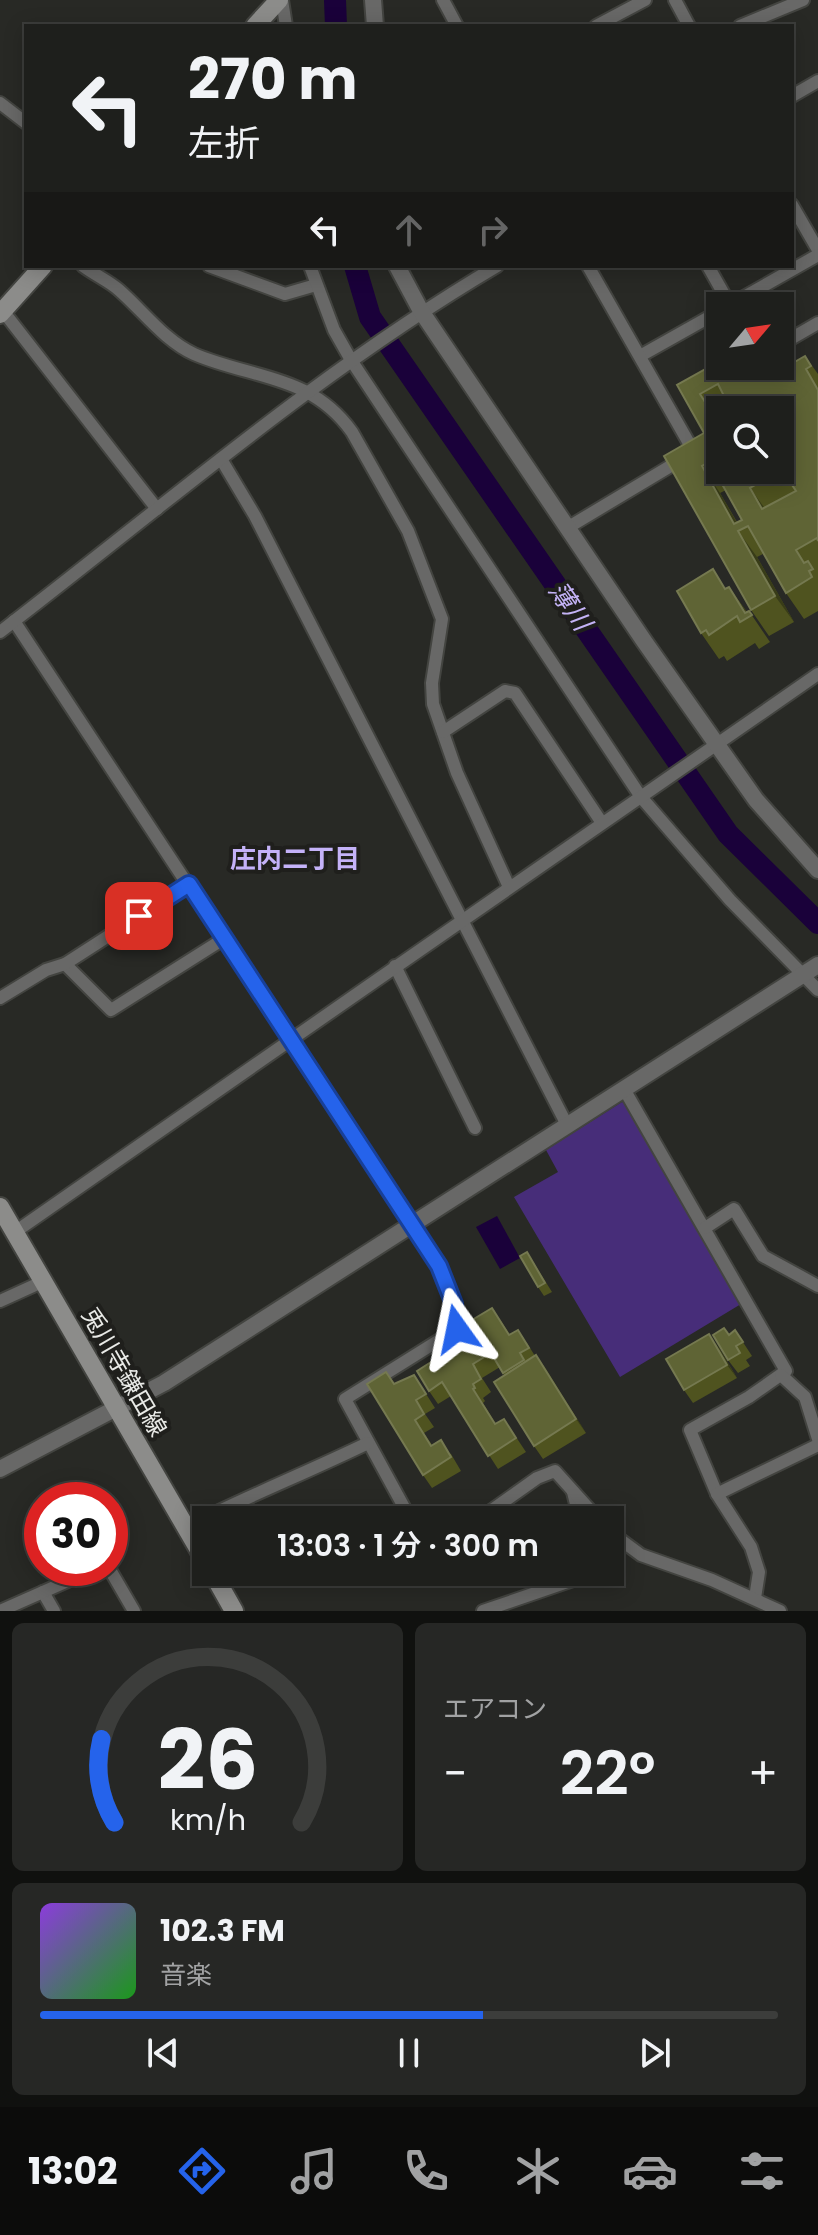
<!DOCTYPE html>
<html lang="ja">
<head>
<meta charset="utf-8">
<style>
	body { margin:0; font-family:Poppins,"Noto Sans JP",sans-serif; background:#262725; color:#f1f3f6; height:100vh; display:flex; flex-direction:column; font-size:30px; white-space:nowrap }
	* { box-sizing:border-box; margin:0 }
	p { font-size:26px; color:#a1a2a3 }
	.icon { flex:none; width:44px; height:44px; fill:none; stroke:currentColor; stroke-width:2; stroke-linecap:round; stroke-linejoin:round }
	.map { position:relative; height:1611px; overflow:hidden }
	.side { display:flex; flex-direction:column; gap:12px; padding:12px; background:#10110f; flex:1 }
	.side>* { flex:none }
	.banner { position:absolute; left:24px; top:24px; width:770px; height:244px; border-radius:0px; box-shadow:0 4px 20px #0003,0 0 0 2px #3c3d3b; background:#1e1f1c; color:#f1f3f6; overflow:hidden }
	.needle { width:52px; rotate:61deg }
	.controls { position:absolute; left:706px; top:292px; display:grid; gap:16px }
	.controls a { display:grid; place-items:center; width:88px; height:88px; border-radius:0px; background:#1e1f1c; box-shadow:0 4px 20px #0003,0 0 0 2px #3c3d3b; font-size:40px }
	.speed { position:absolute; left:24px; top:1482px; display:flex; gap:16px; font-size:40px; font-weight:700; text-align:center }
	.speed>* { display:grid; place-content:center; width:104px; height:104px; border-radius:50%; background:#1e1f1c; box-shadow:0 4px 20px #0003,0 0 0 2px #3c3d3b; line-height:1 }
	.speed .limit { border:12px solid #d22; background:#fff; color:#111 }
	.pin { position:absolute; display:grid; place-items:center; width:68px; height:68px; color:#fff; margin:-34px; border-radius:16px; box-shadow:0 4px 12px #0006 }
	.me { position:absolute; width:88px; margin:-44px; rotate:348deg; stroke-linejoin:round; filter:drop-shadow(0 0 6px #0008) }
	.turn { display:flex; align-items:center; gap:28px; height:168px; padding:0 32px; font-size:36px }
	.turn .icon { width:104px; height:104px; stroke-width:2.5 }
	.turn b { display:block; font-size:56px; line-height:68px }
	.lanes { display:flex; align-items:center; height:76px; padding:0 32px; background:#0003; justify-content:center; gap:40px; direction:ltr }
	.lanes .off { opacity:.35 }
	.big { font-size:60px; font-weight:600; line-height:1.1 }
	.side .widget { flex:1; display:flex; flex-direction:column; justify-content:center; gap:12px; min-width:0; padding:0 28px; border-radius:12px; background:#262725 }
	.side .dial { align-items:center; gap:0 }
	.dial svg { height:208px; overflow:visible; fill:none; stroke:#3c3d3b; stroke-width:7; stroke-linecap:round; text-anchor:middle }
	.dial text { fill:#f1f3f6; stroke:none }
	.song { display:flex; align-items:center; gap:24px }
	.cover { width:96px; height:96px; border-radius:12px; background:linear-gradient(135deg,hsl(270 70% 55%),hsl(120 70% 35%)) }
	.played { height:8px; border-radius:4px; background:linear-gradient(90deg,#2563eb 60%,#3c3d3b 60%) }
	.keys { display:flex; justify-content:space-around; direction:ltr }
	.heat { display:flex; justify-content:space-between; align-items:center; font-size:44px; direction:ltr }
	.side .tiles { flex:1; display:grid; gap:12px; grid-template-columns:1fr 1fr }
	.widget:last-child { grid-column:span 2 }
	.trip { position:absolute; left:192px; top:1506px; width:432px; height:80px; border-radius:0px; background:#1e1f1c; box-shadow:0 4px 20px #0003,0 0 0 2px #3c3d3b; font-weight:600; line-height:80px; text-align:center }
	.dock { display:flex; height:128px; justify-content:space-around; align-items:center; background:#0c0c0b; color:#a1a2a3 }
	.dock .icon { width:56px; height:56px }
	.dock .current { color:#2563eb }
	.dock b { font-size:36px; color:#f1f3f6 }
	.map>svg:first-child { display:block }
	.green { fill:#472d79 }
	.water { fill:#1a013a }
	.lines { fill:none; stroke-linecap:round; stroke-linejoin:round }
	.river { stroke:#1a013a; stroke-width:22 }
	.minor-casing { stroke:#434440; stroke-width:16 }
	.tertiary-casing { stroke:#434440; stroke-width:20 }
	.secondary-casing { stroke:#434440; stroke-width:22 }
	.minor { stroke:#686867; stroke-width:12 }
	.tertiary { stroke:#686867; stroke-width:16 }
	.secondary { stroke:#8c8c8a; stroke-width:18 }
	.wall { fill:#4f531f; fill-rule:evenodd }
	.shaded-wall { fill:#383c18 }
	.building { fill:#5f6435; stroke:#757950; stroke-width:2; fill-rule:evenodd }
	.route-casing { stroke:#184099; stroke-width:20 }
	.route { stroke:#2563eb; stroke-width:14 }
	.labels { text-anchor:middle; stroke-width:8; stroke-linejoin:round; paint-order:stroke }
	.street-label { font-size:24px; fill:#e9eae7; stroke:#1f1f1c }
	.water-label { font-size:26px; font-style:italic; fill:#c4b3f6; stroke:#1f1f1c }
	.neighbourhood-label { font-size:26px; font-weight:bold; fill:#c4b2f8; stroke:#1f1f1c }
</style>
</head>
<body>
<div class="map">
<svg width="818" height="1611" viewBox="0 0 818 1611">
	<rect width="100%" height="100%" fill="#282925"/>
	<!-- green -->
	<path class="green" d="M622,1102L626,1103L741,1304L620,1377L514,1197L558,1172L546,1150Z"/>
	<!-- water -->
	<path class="water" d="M497,1216L520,1258L500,1269L476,1227Z"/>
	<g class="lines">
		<!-- river -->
		<g class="river">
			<path d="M335,0L336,26"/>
			<path d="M355,266L370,317L728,834L818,923"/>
		</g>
		<defs>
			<g id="minor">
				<path d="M282,0L286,26"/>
				<path d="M443,0L457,26"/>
				<path d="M675,0L689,26"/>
				<path d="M596,26L645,0"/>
				<path d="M740,26L803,0"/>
				<path d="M792,96L818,81"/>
				<path d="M0,103L26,123"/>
				<path d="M792,205L818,250"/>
				<path d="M83,266C95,275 109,281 119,290C143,311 165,341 194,354C252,379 311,374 352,432L408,531L442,619L432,683L433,704L457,773L509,887"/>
				<path d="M209,266L285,294L316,285"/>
				<path d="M310,266L334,330L351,360L641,797L730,900L818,990"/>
				<path d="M708,266L730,305"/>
				<path d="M728,306L818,255"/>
				<path d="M3,311L157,509"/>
				<path d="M780,345L818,323"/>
				<path d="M640,356L720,311"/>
				<path d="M221,459L255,516L567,1125"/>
				<path d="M567,528L694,452L588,266"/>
				<path d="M14,621L439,1266L454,1304L457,1329L345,1399L411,1520"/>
				<path d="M0,632C163,507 319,371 497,266"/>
				<path d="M443,732L505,691L515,693L602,823"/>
				<path d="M65,964L111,1010L225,938"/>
				<path d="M395,966L475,1128"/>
				<path d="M0,998L46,970L65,964L189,884"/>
				<path d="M624,1089L786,1371L749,1397L690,1430L717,1494L751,1547L759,1572L755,1598"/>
				<path d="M705,1228L734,1209L763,1256L818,1286"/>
				<path d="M15,1232C283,1046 549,859 818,674"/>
				<path d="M0,1301L44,1281"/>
				<path d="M781,1375L805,1397L818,1439"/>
				<path d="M573,1492L580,1520"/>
				<path d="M717,1494L818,1445"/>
				<path d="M478,1520L537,1478L555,1471L599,1520"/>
				<path d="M186,1527C246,1497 308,1472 368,1443"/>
				<path d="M610,1532L641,1555L712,1580L780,1611"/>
				<path d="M109,1568L134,1611"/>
				<path d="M43,1592L54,1611"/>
				<path d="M0,1611L97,1568"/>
				<path d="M483,1611L582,1577L585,1572"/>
			</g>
			<g id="tertiary">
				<path d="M373,0L375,26"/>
				<path d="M397,266L421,311L644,641L756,800L818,870"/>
				<path d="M0,1469L164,1383L818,965"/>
			</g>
			<g id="secondary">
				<path d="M255,26L279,0"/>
				<path d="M0,314L43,266"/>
				<path d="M0,1207L206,1562"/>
				<path d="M212,1572L234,1611"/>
			</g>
		</defs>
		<!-- minor casing -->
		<use href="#minor" class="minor-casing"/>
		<!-- tertiary casing -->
		<use href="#tertiary" class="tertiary-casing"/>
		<!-- secondary casing -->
		<use href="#secondary" class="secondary-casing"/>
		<!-- minor -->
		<use href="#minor" class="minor"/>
		<!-- tertiary -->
		<use href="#tertiary" class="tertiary"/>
		<!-- secondary -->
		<use href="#secondary" class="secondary"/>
	</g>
	<!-- wall -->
	<g class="wall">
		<path d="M805,356L818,374V611L804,619L786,593L763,554L757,557L794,622L769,636L751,610L664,456L704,433L677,385L720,366H777L780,370ZM780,410V470H720V457ZM726,490L742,520L737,522L720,493Z"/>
		<path d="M729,587L747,612L749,611L770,642L759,649L755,643L727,661L724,656L719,659L701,633L726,588Z"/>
		<path d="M527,1252L552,1292L544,1296L538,1287Z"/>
		<path d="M501,1321L510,1335L527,1343L535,1356L536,1355L586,1433L543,1459L534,1446L504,1375L500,1367L482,1378L491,1392L483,1398L485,1401L483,1403L496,1424L504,1419L526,1452L498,1469L451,1396L438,1404L429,1391L489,1346Z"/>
		<path d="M735,1330L752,1356L746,1360L750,1366L738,1373L728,1360L729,1334Z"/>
		<path d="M719,1348L737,1378L693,1403L684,1390Z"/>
		<path d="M386,1372L395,1384L414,1375L435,1408L425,1414L434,1427L424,1433L432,1445L451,1454L461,1471L432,1488L423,1475Z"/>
	</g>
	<!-- shaded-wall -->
	<g class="shaded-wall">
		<path d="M702,466L720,493L741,530L734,524Z"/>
		<path d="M750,488L769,514L762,509Z"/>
		<path d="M738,531L757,557L794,622L775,596Z"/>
		<path d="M729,587L750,617L748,618Z"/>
		<path d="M709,1334L719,1348L737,1378L727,1365Z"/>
		<path d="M536,1355L546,1369L586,1433L576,1419Z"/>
	</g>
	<!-- building -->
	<g class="building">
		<path d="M805,356L811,366L806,369L818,390V541L817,538L796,550L804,563L808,561L813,569L809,571L812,577L786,593L748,526L738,531L775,596L751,610L664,456L704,433L677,385L720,361V366H774L777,372ZM718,384L724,396L707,405L700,394ZM720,410H780V470H720V461L712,466L742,520L734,524L702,466L720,456ZM782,470L796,491L762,509L750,488Z"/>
		<path d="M713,569L725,589L729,587L745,613L749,611L752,615L740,622L737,616L709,635L706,630L701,633L677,591Z"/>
		<path d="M527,1252L545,1283L538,1287L520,1256Z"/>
		<path d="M492,1308L509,1335L518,1330L529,1348L520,1353L524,1360L503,1373L491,1353L473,1364L481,1379L473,1384L475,1388L473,1389L495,1424L504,1419L516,1438L488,1456L442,1382L429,1391L417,1371L472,1336L481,1351L489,1346L472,1320Z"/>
		<path d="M724,1328L729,1335L735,1330L743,1342L736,1346L740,1353L728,1360L713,1335Z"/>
		<path d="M709,1334L727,1365L684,1390L666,1359Z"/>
		<path d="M536,1355L576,1419L534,1446L494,1382Z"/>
		<path d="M386,1372L394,1384L414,1375L426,1394L416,1400L424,1414L415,1420L431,1446L441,1440L451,1457L423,1475L367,1384Z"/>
	</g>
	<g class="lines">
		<defs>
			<path id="route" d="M139,916L189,884L439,1266L454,1304L457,1329"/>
		</defs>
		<!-- route casing -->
		<use href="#route" class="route-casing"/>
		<!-- route -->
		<use href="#route" class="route"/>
	</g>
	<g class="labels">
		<!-- street labels -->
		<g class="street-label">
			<text transform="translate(124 1372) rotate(60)" y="8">兎川寺鎌田線</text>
		</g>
		<!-- water labels -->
		<g class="water-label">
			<text transform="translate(570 606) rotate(55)" y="9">薄川</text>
		</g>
		<!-- neighbourhood labels -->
		<g class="neighbourhood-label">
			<text x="295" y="868">庄内二丁目</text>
		</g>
	</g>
</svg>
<div class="controls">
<a><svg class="needle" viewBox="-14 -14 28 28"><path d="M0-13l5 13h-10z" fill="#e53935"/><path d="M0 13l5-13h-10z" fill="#a1a2a3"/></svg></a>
<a><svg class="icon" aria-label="search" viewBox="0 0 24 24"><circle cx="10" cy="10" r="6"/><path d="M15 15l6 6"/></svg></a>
</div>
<div class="speed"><div class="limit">30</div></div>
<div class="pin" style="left:139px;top:916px;background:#d93025"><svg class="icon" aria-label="arrive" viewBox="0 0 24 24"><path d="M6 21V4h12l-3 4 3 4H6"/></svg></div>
<svg class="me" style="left:457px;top:1329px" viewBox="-20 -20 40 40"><path d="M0-17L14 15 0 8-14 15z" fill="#2563eb" stroke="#fff" stroke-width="4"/></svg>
<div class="trip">13:03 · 1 分 · 300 m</div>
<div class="banner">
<div class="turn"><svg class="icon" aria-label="left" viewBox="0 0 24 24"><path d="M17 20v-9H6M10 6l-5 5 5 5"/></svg><div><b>270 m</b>左折</div></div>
<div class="lanes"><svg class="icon" aria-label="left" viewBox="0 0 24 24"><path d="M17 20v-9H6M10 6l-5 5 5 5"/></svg><svg class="icon off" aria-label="ahead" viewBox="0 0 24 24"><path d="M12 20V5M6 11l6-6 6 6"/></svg><svg class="icon off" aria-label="right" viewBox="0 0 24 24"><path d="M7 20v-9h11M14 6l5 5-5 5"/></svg></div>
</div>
</div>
<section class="side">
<div class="tiles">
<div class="widget dial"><svg viewBox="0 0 100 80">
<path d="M14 69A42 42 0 1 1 86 69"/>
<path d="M14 69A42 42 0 0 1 9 37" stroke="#2563eb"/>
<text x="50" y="56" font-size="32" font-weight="700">26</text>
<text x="50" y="72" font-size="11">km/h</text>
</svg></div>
<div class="widget"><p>エアコン</p>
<div class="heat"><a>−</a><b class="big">22°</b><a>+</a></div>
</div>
<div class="widget">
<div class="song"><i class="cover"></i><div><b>102.3 FM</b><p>音楽</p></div></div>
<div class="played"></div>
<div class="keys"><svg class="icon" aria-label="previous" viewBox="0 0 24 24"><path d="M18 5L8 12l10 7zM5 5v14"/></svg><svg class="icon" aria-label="pause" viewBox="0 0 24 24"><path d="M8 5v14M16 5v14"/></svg><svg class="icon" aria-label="next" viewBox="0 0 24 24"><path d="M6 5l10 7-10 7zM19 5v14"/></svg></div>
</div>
</div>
</section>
<nav class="dock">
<b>13:02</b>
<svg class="icon current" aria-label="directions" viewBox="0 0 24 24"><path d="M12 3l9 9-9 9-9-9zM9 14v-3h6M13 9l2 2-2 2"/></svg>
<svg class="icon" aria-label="music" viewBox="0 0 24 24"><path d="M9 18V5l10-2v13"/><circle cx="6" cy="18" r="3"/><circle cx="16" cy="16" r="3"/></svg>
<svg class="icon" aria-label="phone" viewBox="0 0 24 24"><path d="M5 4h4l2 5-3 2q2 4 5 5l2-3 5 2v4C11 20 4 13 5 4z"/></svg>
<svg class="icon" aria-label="climate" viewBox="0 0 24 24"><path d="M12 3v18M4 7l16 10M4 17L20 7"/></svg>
<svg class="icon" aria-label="car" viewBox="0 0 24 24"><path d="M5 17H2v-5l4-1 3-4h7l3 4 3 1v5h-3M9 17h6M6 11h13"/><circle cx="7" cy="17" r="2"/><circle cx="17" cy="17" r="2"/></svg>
<svg class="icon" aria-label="filters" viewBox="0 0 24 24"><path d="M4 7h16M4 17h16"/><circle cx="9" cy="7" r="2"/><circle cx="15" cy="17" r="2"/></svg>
</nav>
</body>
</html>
